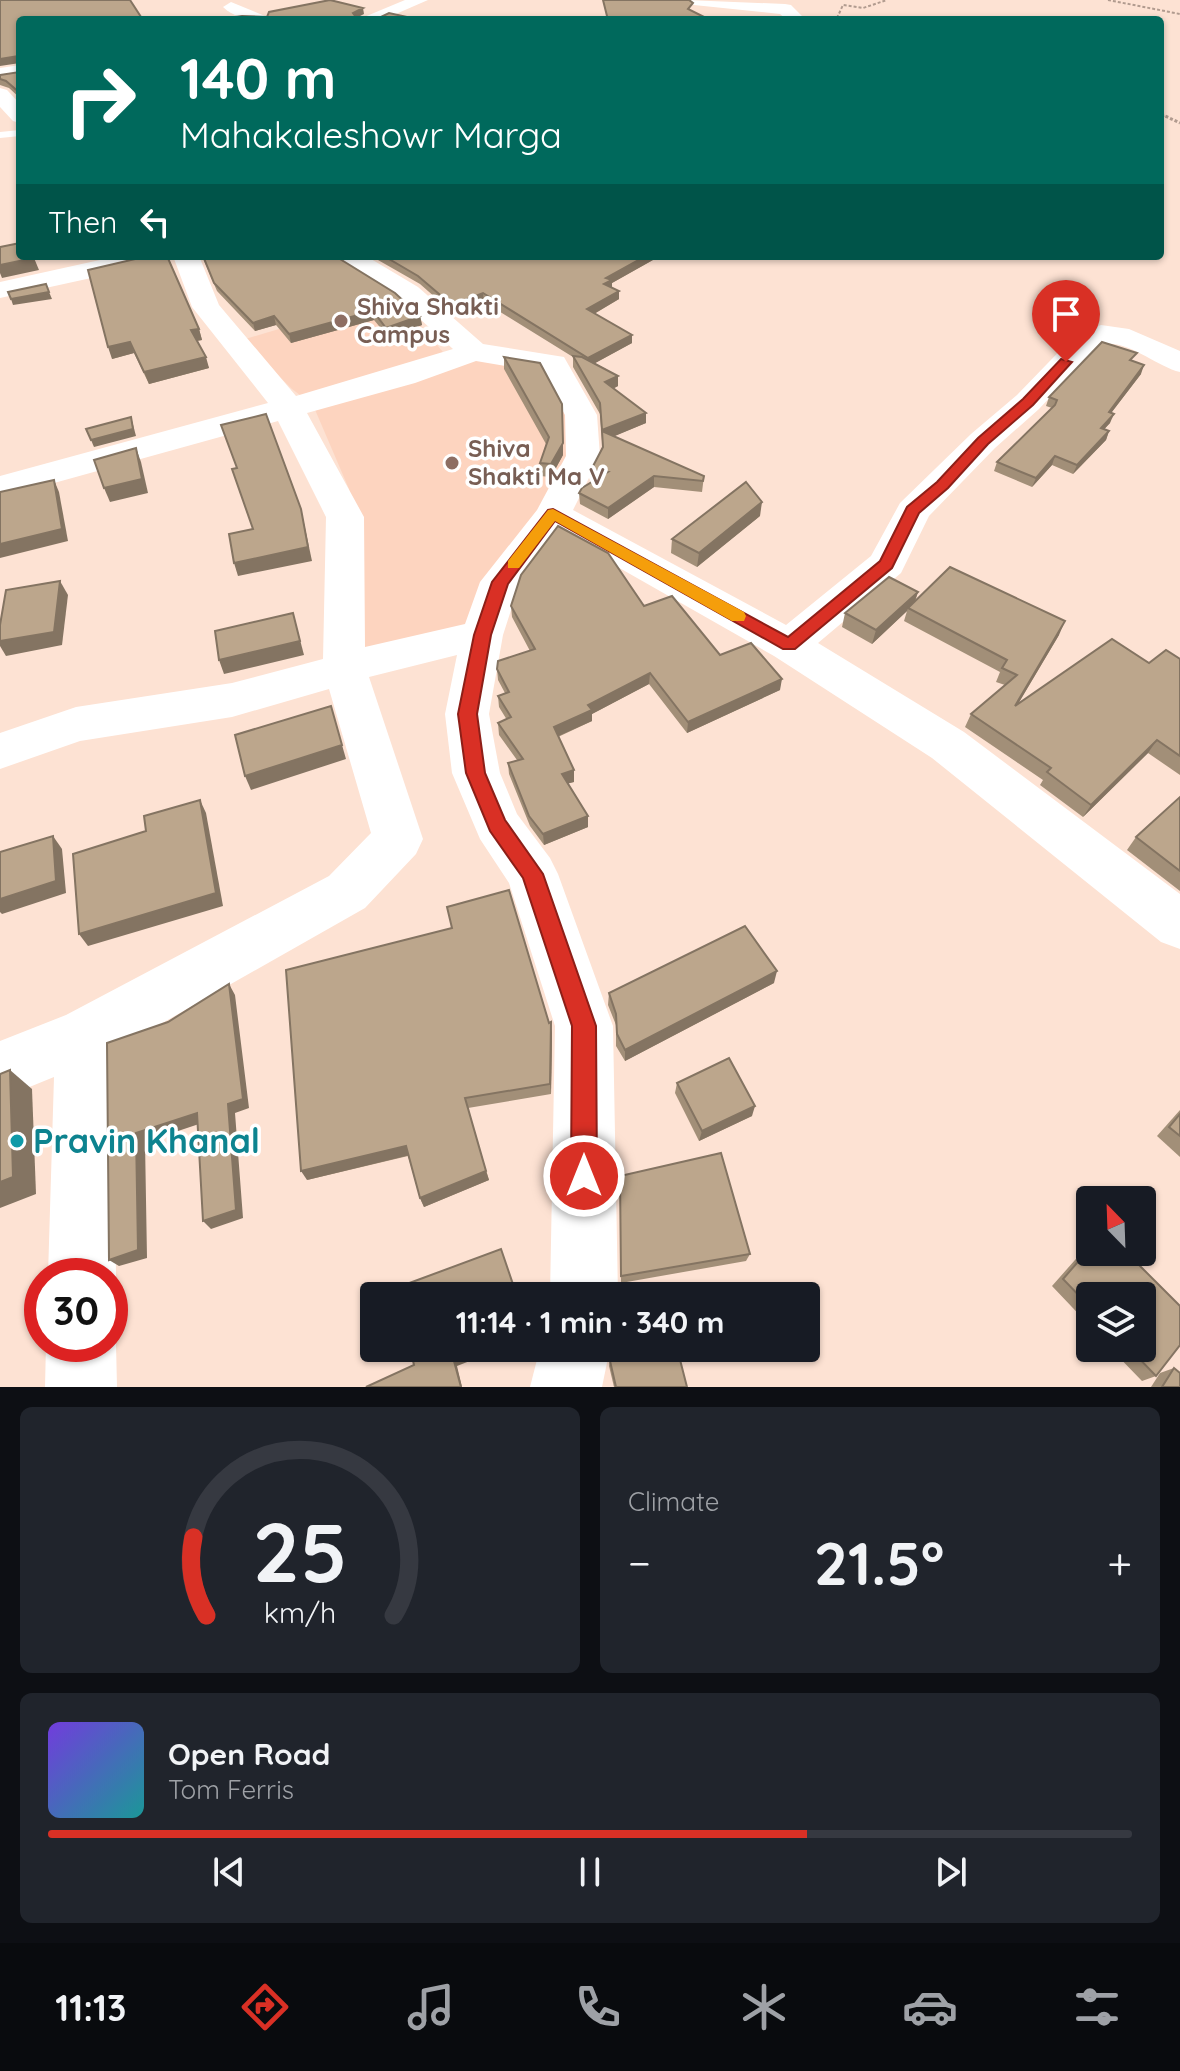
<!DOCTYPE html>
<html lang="en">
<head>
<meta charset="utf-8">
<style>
	body { margin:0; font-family:Quicksand,sans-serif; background:#20242c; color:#f1f3f6; height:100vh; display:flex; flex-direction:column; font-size:30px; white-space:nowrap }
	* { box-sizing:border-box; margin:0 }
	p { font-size:26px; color:#9ea1a6 }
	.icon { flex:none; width:44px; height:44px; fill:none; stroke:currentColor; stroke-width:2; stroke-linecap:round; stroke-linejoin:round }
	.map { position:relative; height:1387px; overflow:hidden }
	.sheet { display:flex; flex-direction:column; gap:20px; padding:20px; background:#0d0f14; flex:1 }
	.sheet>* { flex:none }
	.guide { position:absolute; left:16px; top:16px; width:1148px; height:244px; border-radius:8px; box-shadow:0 2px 6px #0004; background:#00695c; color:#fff; overflow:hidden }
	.needle { width:52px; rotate:337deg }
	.tools { position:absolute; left:1076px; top:1186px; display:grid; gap:16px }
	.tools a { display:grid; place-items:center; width:80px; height:80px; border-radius:8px; background:#171b24; box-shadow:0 2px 6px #0004; font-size:40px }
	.speed { position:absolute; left:24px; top:1258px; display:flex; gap:16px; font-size:40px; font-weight:700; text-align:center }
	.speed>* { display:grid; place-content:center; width:104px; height:104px; border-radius:50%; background:#171b24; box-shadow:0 2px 6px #0004; line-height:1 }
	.speed .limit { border:12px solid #d22; background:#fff; color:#111 }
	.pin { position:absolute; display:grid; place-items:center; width:68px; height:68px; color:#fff; margin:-82px -34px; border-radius:50% 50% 50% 0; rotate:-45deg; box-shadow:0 0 8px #0007 }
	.pin .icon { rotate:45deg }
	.me { position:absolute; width:88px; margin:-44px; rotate:0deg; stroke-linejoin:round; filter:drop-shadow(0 0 6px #0008) }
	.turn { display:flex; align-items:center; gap:28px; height:168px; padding:0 32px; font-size:36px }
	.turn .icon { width:104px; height:104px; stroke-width:2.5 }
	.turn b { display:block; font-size:56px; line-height:68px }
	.then { display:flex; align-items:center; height:76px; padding:0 32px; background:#0003; gap:16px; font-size:30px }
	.big { font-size:60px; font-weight:700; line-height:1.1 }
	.sheet .tile { flex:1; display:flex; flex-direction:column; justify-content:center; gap:12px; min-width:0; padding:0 28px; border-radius:12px; background:#20242c }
	.sheet .dial { align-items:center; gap:0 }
	.dial svg { height:208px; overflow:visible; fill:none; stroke:#363941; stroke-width:7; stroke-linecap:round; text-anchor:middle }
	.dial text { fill:#f1f3f6; stroke:none }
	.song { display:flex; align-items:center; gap:24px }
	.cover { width:96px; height:96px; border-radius:12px; background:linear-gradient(135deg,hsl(260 70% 55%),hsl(180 70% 35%)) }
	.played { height:8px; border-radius:4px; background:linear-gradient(90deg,#d93025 70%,#363941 70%) }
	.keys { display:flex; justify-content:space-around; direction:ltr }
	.heat { display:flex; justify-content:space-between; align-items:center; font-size:44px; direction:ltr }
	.sheet .tiles { flex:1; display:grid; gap:20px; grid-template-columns:1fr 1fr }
	.tile:last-child { grid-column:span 2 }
	.trip { position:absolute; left:360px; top:1282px; width:460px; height:80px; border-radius:8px; background:#171b24; box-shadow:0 2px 6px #0004; font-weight:700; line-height:80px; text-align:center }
	.menu { display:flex; height:128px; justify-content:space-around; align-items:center; background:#090b0e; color:#9ea1a6 }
	.menu .icon { width:56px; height:56px }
	.menu .selected { color:#d93025 }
	.menu b { font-size:36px; color:#f1f3f6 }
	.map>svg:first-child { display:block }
	.built { fill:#fdd4bf }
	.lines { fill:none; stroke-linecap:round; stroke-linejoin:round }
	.path-far1 { stroke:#b19b8f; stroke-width:2; stroke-dasharray:3 2; stroke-linecap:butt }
	.path { stroke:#b19b8f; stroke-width:3; stroke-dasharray:3 2; stroke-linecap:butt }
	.service { fill:#fff; fill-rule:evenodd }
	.minor { fill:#fff; fill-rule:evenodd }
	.secondary { fill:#fff; fill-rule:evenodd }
	.wall { fill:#a28f78 }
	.shaded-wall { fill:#847462 }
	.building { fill:#bca68c; stroke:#847462; stroke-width:2 }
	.route { fill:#d93025; stroke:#8d1f18; stroke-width:2 }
	.slow { fill:#f59e0b }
	.education-dot { fill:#8d6e63; stroke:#fff; stroke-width:3 }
	.culture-dot { fill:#0f9aa8; stroke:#fff; stroke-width:3 }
	.labels { text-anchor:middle; stroke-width:7; stroke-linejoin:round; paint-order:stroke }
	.far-education-label { font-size:24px; font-weight:bold; fill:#785e54; stroke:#fff; text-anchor:start }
	.near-culture-label { font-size:34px; font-weight:bold; fill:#0d838f; stroke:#fff; text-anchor:start }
</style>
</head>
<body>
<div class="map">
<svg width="1180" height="1387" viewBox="0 0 1180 1387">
	<rect width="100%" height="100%" fill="#fde2d3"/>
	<!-- built -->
	<path class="built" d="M395,294L447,357L541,364L581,432L557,489L464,628L364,649L363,545L349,489L313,405L292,389L242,340Z"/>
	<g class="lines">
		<!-- path-far1 -->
		<g class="path-far1">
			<path d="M1108,0L1180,14"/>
			<path d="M822,18H837L843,5L863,8L887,0"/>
			<path d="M1160,114L1165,116"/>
		</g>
		<!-- path -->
		<path class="path" d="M1161,114L1180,123"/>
		<!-- service -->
		<path class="service" d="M20,130V136L0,138V132Z"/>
		<!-- minor -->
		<g class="minor">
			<path d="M405,0H428L382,20H357Z"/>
			<path d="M686,0L785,4L791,5L806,20H787L780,14L694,5Z"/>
			<path d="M231,2L265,16L268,20C250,20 236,19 223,7Z"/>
			<path d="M20,65V77L0,80V68Z"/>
			<path d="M118,256L159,258L155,264L0,298V282Z"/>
			<path d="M173,256H199L219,305L296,396L453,349L398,299L338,262L334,256H366L418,287L483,344L564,357L597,415L600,456L573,510L786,625L871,556L900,503L971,434L1017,395L1076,334L1101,325L1129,329L1180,351V372C1155,366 1123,335 1098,346L1039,409L995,448L929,516L901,573L818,643L964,732L1180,894V949L1161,942L932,758L774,656L558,533L519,585L503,635L489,714L500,773L517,814L550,858L558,874L613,1026L618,1296H550L555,1026L509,883L480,839L452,773L445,714L457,655L369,677L423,839L416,854L365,908L113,1051L116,1276L110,1289V1276H48L54,1077L0,1099V1041L66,1015L329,876L371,833L329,689L232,717L80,741L0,769V733L76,707L232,683L323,659L326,517L278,421L0,498V476L268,403L192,307ZM476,361L542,372L565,415L566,456L537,510L480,582L465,624L365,647L364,517L307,413L415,383Z"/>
			<path d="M110,1330L116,1344L117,1387H45L46,1344H110Z"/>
			<path d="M540,1348H610L602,1387H530Z"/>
		</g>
		<!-- secondary -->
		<path class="secondary" d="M0,88L7,90L20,104V123L13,121L0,107Z"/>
	</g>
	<!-- wall -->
	<g class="wall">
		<path d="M20,20V98L9,88L0,85V75L20,72Z"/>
		<path d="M148,256L199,329L202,340L197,341L209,368L149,384L134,353L112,359Z"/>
		<path d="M202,256H335L420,316L422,325L388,337L374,320L291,343L276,325L255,331L217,291Z"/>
		<path d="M371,256H660L612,283V288L619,299L594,314L632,343L595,363L618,376V386L614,388L646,423L614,436L704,476L702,492L654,487L608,519L580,504L579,493L593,481H591V470L602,448V441L600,414L573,367V357L484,302L453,313L420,284Z"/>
		<path d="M504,357L563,455L551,477L540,476V463L546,444L504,369Z"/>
		<path d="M1133,361L1141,374L1111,413L1110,423L1104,429L1109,431L1106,440L1073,474L1052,465L1032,487L994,471L997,462L1052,408L1046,406L1049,397Z"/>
		<path d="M760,516L697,567L671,553L672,539Z"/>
		<path d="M918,592L915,602L1059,635L1018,704L1149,663L1180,659V775L1148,753L1083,817L1040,785L1043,780L965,727L971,714L1005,685L996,682L1000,672L904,621L907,611L872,644L842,627L845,613Z"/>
		<path d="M511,606H644L720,655L780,690L687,733L649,684L592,714V721L558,737L574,782L568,783L588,816V827L544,845L530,826L509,774L508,763L517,760L499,735L498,723L507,720L499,707L498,696L505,693L498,680L497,669L530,651L512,617Z"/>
		<path d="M1180,797V891L1127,850L1136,837Z"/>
		<path d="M774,983L625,1061L616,1046V1025L608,1005L609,993Z"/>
		<path d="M552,1033L551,1094L468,1108L489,1180L424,1207L420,1198L408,1156L307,1180Z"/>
		<path d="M677,1083L752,1116L699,1141L675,1093Z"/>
		<path d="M1180,1110V1157L1157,1136Z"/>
		<path d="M620,1176L750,1254L746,1261L621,1283Z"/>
		<path d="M1090,1243V1252H1126L1180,1306V1345L1156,1376L1142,1381L1110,1348H1142V1296H1090V1326L1052,1286Z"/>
		<path d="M612,1348H677L687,1387H614L609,1366Z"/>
		<path d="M1174,1368L1180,1387H1151L1160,1373Z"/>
	</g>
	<!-- shaded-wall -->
	<g class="shaded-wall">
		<path d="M363,8L364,14L354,19L353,13Z"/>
		<path d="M19,56L20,63L0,66V59Z"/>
		<path d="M646,256H660L612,283V289L604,293L606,278Z"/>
		<path d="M34,258L39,270L2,278L0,273V265Z"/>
		<path d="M619,291V299L587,318V309Z"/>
		<path d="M49,292L52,299L13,305L11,299Z"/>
		<path d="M483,293L484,302L453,313L452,305Z"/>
		<path d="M373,311L374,320L291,343L289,334Z"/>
		<path d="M274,316L276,325L255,331L253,323Z"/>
		<path d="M420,316L422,325L388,337L386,328Z"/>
		<path d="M199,329L202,340L195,341L191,330Z"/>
		<path d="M632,335V343L588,367V358Z"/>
		<path d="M130,342L134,353L112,359L108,347Z"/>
		<path d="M206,357L209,368L149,384L144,372Z"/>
		<path d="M1144,365L1141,374L1105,421L1109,412Z"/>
		<path d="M618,376V386L605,393V382Z"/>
		<path d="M646,413V423L603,441L602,431V441V430Z"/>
		<path d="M1114,414L1110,423L1097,437L1101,428Z"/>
		<path d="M131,417L136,436L94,447L91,440Z"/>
		<path d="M1109,431L1106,440L1073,474L1077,465Z"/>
		<path d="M563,443V455L551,477V464Z"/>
		<path d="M136,448L141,462L148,493L110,502L104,488Z"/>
		<path d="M1055,456L1052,465L1032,487L1036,478Z"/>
		<path d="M654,476V487L608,519V508Z"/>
		<path d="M54,480L59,492L68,541L0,558V544Z"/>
		<path d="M762,502L760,516L697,567L699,553Z"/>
		<path d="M301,509L312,561L238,576L234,563Z"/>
		<path d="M60,581L68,595L62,645L6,656L0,646V641Z"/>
		<path d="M918,592L913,606L908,608L907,611L872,644L876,630Z"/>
		<path d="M293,613L304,655L224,674L219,660Z"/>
		<path d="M1065,621L1059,635L1009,719L1015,706Z"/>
		<path d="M650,673L649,684L592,714V721L554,738V727L588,705Z"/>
		<path d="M782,679L780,690L687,733L688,722Z"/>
		<path d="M1157,740L1148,753L1083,817L1091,805Z"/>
		<path d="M342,745L346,759L251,790L245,776Z"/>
		<path d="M574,770V782L562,785V774Z"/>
		<path d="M200,800L206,813L223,906L88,946L79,934Z"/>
		<path d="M588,816V827L544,845L543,834Z"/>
		<path d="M53,836L62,849L66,893L2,914L0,912V899Z"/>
		<path d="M777,971L774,983L625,1061V1050Z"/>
		<path d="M229,984L235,995L249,1108L235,1113L243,1218L211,1229L203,1221Z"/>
		<path d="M551,1022L552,1033L551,1094L550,1084Z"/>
		<path d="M10,1070L32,1089L36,1194L0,1208V1182Z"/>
		<path d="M755,1106L752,1116L699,1141L702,1131Z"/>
		<path d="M197,1113L205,1122L145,1142L147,1258L119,1266L109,1260L136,1133Z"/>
		<path d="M406,1146L410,1155L307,1180L301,1171Z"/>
		<path d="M486,1171L489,1180L424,1207L420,1198Z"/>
		<path d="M486,1348H503L457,1366L462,1387H461L454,1361Z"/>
	</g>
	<!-- building -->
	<g class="building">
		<path d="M0,0H130L143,20H20V93L6,81L0,79V75L20,72L19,56L0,59Z"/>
		<path d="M330,0L363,8L353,13L356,17H381L389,13L407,17L399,20H214L242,16L267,17L269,12Z"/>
		<path d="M603,0H689L693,3L688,9L710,20H608Z"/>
		<path d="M20,243V256H33L34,258L0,265V247Z"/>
		<path d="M148,256H167L199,329L191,330L206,357L144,372L130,342L108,347L88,270Z"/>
		<path d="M203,256H335L395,293L420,316L386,328L373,311L289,334L274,316L253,323L214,283Z"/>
		<path d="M384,256H646L606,278L612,280L604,284L619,291L587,309L632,335L588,358L483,293L452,305L418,276Z"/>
		<path d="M46,284L49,292L11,299L8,292Z"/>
		<path d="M1102,342L1137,353L1130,360L1144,365L1109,412L1114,414L1101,428L1109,431L1077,465L1055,456L1036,478L997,462L1055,405L1057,400L1049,397Z"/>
		<path d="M573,356L582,357L618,376L605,382L646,413L602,430L600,403Z"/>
		<path d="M504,357L540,363L562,404L563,443L551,464L540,463L549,437Z"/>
		<path d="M266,414L301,509L308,547L234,563L229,534L253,529L232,469L237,468L221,425Z"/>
		<path d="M131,417L133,429L91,440L86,429Z"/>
		<path d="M602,431L704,476L703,481L654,476L608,508L579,493L582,488L608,472L591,470L603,447Z"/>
		<path d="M136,448L142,479L104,488L94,460Z"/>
		<path d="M54,480L62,529L0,544V492Z"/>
		<path d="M746,482L762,502L699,553L672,539Z"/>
		<path d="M558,526L608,553L644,606L672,596L720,655L751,643L782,679L688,722L650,673L588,705L592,710L554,727L574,770L562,774L588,816L543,834L529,816L508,763L523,759L498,723L511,717L498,696L509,692L497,669L498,661L535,649L511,606L521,575Z"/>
		<path d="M950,567L1065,621L1015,706L1112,639L1149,663L1166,650L1180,659V756L1157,740L1091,805L1047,772L1051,768L971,714L1017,675L1002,668L1007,660L908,608Z"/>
		<path d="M889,577L918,592L876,630L845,613Z"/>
		<path d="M60,581L54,632L0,641V625L6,590Z"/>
		<path d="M293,613L300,641L219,660L215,631Z"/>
		<path d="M331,706L342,745L245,776L235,735Z"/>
		<path d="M1180,797V871L1136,837Z"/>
		<path d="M200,800L216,893L79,934L73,854L146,831L144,816Z"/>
		<path d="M53,836L56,881L0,899V852Z"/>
		<path d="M509,890L549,1023L551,1022L550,1084L465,1098L486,1171L420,1198L406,1146L301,1171L286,970L452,928L447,907Z"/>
		<path d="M745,926L777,971L625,1050L617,1034L616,1014L609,993Z"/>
		<path d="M229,984L243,1099L228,1104L236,1210L203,1221L197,1113L136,1133L138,1250L109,1260L107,1043L168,1022Z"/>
		<path d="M729,1058L755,1106L702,1131L677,1083Z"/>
		<path d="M10,1070L13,1177L0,1182V1074Z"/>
		<path d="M1180,1114V1136L1169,1127Z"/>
		<path d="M721,1153L750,1254L621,1276L620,1176Z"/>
		<path d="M1090,1248V1252H1126L1180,1306V1345L1156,1376L1129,1348H1142V1296H1090V1307L1063,1279Z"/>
		<path d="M501,1249L517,1296H398L396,1288Z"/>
		<path d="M410,1348H486L454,1361L461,1387H366L414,1365Z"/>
		<path d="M612,1348H677L687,1387H616L610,1361Z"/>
		<path d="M1174,1368L1180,1373V1387H1162Z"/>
	</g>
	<!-- route -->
	<path class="route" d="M1061,359L1072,362L1033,405L988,444L948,488L919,513L892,568L795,649H783L555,521L508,584L491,635L477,714L485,773L505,820L543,874L596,1026L597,1176L593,1185L584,1189L575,1185L571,1176L572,1026L523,878L490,831L466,773L458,714L474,635L492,582L548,510L553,509L788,637L880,561L907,507L937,482L978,438L1023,399Z"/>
	<!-- slow -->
	<path class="slow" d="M553,509L744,612L746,616L744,621H732L555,521L519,568H508V561L548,510Z"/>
	<!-- markers -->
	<g class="education-dot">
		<circle cx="341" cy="321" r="8"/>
		<circle cx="452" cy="463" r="8"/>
	</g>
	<circle class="culture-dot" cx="17" cy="1141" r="8"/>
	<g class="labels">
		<!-- far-education labels -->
		<g class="far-education-label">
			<text x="357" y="315">Shiva Shakti<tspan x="357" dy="28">Campus</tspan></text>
			<text x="468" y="457">Shiva<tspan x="468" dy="28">Shakti Ma V</tspan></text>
		</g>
		<!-- near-culture labels -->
		<g class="near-culture-label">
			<text x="33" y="1153">Pravin Khanal</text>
		</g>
	</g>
</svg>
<div class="tools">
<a><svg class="needle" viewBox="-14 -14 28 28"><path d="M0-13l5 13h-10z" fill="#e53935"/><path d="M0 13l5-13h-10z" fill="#9ea1a6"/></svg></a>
<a><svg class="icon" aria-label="layers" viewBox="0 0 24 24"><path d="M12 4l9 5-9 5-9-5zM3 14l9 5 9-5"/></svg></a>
</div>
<div class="speed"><div class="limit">30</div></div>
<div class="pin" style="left:1066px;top:362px;background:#d93025"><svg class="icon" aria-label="arrive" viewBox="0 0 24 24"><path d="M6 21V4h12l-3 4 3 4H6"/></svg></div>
<svg class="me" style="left:584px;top:1176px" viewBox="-20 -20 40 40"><circle r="17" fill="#d93025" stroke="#fff" stroke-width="3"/><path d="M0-11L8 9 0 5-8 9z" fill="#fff"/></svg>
<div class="trip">11:14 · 1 min · 340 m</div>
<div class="guide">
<div class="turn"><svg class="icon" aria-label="right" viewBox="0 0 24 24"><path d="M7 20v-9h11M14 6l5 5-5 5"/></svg><div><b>140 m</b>Mahakaleshowr Marga</div></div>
<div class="then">Then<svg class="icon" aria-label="left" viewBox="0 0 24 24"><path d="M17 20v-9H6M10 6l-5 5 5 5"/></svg></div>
</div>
</div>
<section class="sheet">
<div class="tiles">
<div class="tile dial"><svg viewBox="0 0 100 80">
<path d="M14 69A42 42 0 1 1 86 69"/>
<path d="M14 69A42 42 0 0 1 9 39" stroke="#d93025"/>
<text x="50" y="56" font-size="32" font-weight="700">25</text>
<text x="50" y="72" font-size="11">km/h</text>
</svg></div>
<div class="tile"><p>Climate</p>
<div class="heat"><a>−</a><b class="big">21.5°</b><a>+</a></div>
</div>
<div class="tile">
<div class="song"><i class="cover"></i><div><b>Open Road</b><p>Tom Ferris</p></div></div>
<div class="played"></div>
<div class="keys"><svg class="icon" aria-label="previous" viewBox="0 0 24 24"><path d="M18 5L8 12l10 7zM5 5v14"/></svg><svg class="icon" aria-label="pause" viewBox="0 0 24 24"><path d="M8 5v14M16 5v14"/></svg><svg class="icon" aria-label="next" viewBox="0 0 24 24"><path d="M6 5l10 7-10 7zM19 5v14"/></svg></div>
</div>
</div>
</section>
<nav class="menu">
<b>11:13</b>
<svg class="icon selected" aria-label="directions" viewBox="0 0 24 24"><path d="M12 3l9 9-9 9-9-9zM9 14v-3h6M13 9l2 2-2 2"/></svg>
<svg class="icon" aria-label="music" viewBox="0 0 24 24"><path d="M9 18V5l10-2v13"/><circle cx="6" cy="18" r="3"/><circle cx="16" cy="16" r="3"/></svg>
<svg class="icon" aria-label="phone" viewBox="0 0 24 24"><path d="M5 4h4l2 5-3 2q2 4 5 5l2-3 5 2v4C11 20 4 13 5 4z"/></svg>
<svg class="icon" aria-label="climate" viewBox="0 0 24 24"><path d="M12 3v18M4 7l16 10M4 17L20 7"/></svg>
<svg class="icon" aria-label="car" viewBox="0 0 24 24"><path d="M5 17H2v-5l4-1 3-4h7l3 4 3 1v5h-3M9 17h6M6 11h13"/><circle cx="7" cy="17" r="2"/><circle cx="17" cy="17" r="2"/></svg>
<svg class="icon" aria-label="filters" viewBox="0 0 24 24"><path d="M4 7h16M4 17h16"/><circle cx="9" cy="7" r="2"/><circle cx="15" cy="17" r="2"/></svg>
</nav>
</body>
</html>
